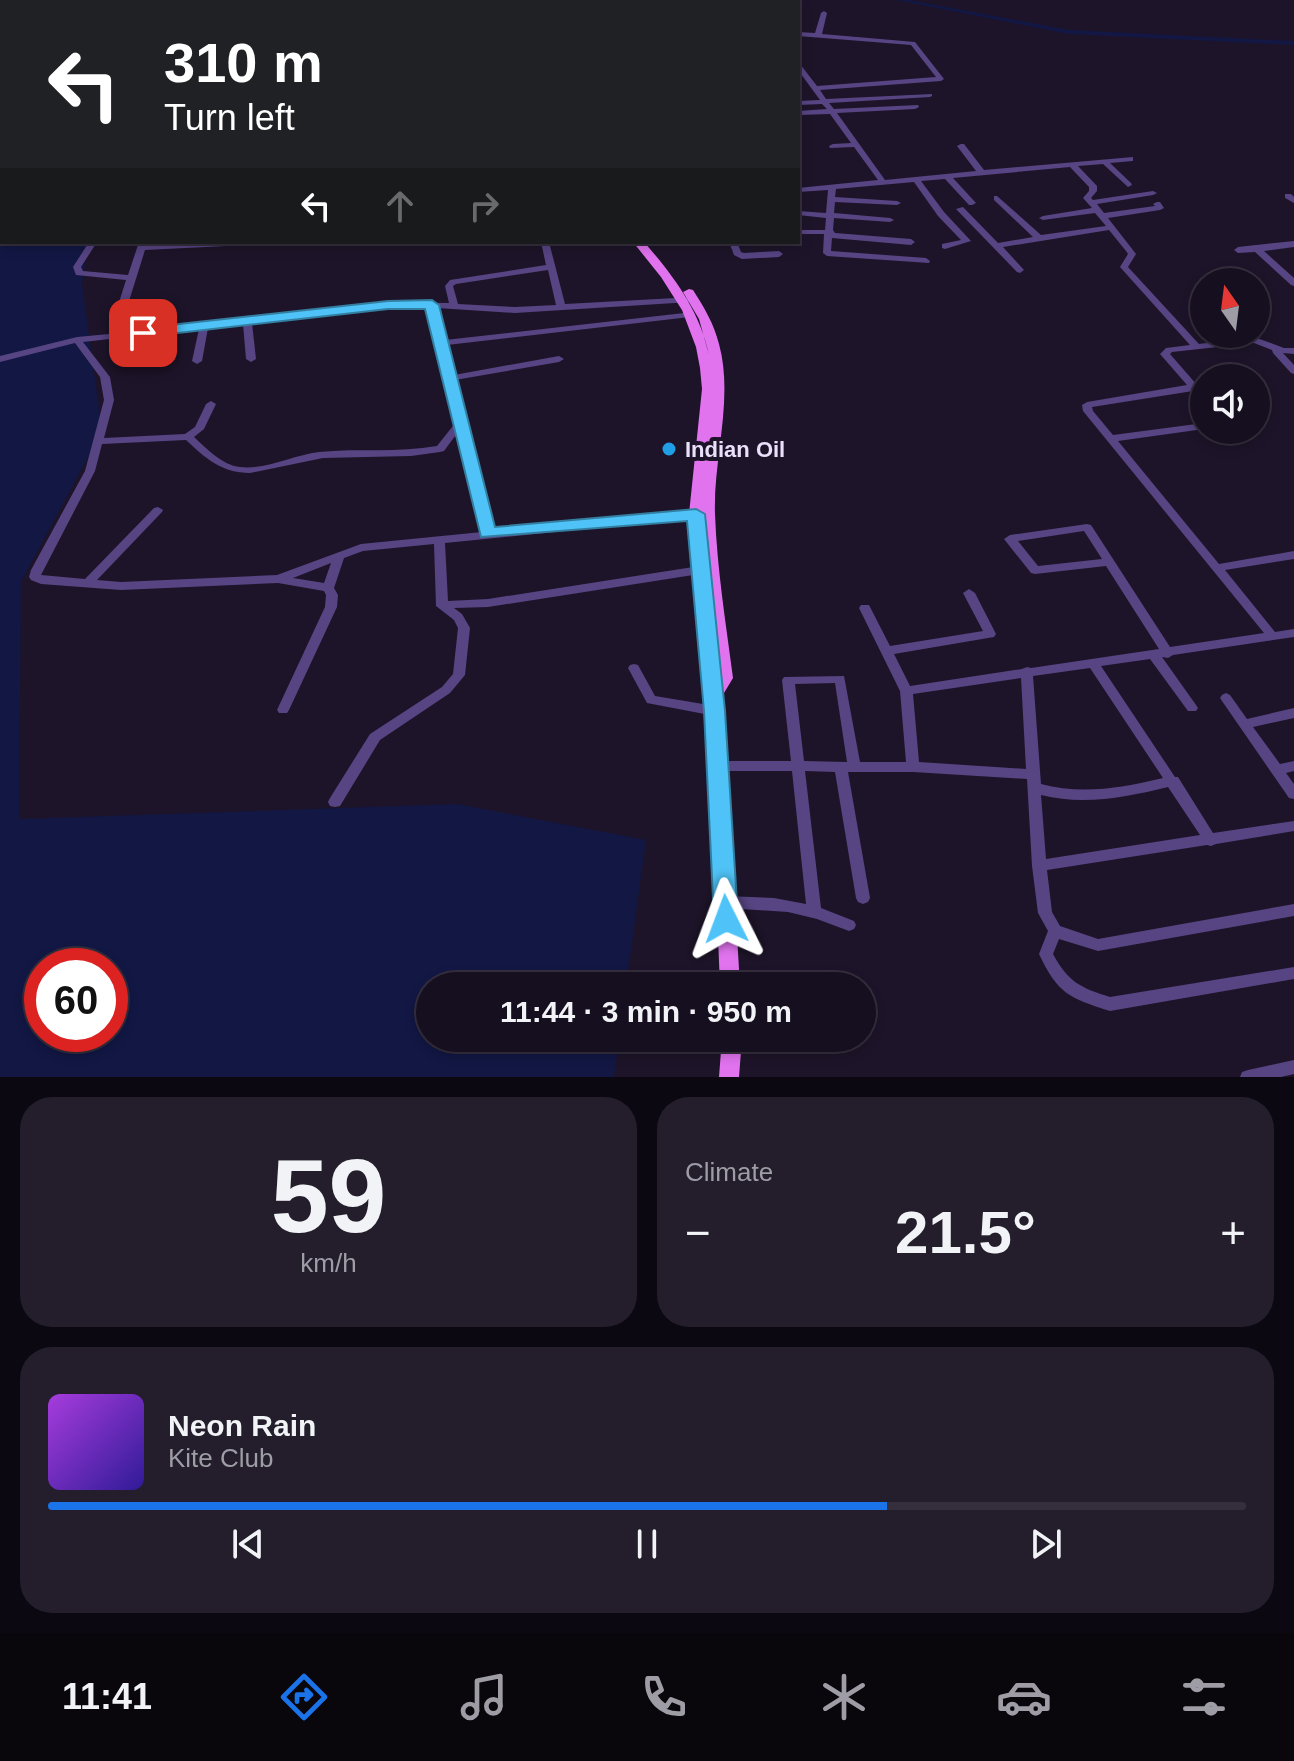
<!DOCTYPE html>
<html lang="en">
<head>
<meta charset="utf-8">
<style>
	body { margin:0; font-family:Helvetica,sans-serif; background:#231d2c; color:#f1f3f6; height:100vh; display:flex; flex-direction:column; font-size:30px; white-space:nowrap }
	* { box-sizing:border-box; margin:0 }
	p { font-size:26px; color:#9e9ca4 }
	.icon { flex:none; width:44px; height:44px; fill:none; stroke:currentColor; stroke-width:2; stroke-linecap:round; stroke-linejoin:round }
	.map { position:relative; height:1077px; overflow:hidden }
	.drawer { display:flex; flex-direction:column; gap:20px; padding:20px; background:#0c0811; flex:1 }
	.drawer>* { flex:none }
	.top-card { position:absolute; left:0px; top:0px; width:800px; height:244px; box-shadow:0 4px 12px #0003,0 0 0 2px #352f3d; background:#202124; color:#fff; overflow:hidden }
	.needle { width:52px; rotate:346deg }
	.buttons { position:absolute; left:1190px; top:268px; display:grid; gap:16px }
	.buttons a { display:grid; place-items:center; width:80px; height:80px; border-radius:50%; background:#160f1f; box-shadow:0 4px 12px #0003,0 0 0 2px #352f3d; font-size:40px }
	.speed { position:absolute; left:24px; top:948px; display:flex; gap:16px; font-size:40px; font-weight:700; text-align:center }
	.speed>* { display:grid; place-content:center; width:104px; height:104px; border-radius:50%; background:#160f1f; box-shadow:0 4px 12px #0003,0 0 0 2px #352f3d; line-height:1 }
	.speed .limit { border:12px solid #d22; background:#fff; color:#111 }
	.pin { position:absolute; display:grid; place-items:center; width:68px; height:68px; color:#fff; margin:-34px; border-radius:16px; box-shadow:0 4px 12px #0006 }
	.me { position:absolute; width:88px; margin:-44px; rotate:357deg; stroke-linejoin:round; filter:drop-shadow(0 0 6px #0008) }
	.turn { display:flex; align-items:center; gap:28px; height:168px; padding:0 32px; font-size:36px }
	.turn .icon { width:104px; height:104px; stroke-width:2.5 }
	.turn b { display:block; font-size:56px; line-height:68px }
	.lanes { display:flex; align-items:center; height:76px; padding:0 32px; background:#0003; justify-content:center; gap:40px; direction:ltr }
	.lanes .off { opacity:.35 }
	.big { font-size:60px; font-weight:700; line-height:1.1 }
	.drawer .tile { flex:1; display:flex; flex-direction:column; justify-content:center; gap:12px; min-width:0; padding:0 28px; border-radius:32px; background:#231d2c }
	.drawer .dial { align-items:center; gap:0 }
	.dial b { font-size:104px; line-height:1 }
	.song { display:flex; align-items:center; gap:24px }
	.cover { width:96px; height:96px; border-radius:12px; background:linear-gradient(135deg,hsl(280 70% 55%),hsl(250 70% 35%)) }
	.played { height:8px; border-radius:4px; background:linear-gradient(90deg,#1a73e8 70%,#352f3d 70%) }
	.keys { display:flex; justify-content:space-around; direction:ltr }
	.heat { display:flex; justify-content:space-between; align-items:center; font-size:44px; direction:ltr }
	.drawer .tiles { flex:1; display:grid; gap:20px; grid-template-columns:1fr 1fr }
	.tile:last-child { grid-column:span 2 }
	.trip { position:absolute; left:416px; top:972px; width:460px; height:80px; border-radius:40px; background:#160f1f; box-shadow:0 4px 12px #0003,0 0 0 2px #352f3d; font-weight:700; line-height:80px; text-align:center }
	.tabs { display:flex; height:128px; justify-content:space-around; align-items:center; background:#09060c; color:#9e9ca4 }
	.tabs .icon { width:56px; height:56px }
	.tabs .selected { color:#1a73e8 }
	.tabs b { font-size:36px; color:#f1f3f6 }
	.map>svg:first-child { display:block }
	.water { fill:#121744; fill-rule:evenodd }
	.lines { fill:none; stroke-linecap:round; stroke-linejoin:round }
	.canal { fill:#121744; fill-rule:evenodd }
	.minor { fill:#574483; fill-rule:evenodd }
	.major { fill:#e173ef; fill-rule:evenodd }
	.route { fill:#4fc3f7; stroke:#337fa1; stroke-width:2 }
	.poi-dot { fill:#219fe6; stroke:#1d1429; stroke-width:3 }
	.labels { text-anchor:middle; stroke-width:8; stroke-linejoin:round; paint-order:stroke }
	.poi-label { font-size:22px; font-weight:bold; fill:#eae0fb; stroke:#1d1429; text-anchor:start }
</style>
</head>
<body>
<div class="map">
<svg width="1294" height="1077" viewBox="0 0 1294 1077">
	<rect width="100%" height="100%" fill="#1d1429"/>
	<!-- water -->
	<path class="water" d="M0,43L2,242H88L82,284L102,431L21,582L19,819L457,804L646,840L626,986H430V1038H619L614,1077H0ZM42,966H110V1034H42Z"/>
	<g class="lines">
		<!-- canal -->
		<g class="canal">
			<path d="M54,0H75L71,2H50Z"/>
			<path d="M275,0H303L300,2H278Z"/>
			<path d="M896,0H909L1069,30L1294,41V45L1069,34Z"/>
			<rect x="0" y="6" width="2" height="4"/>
		</g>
		<!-- minor -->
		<g class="minor">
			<path d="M481,0H488L489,2H482Z"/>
			<path d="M602,0H609L607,2H600Z"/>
			<path d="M686,0H697L701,2H690Z"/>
			<path d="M824,11L827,13L822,34L915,42L944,79L941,81L820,90L826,99L932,94V96L930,97L829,103L834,109L918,105L919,107L915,109L837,113L885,180L976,171L957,146L961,144H964L984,170L1133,157V161L1110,163L1131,183L1132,185L1128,187L1103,164L1078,166L1097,186V191L1091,198L1093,200L1153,191L1157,193L1153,195L1097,204L1104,213L1155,206L1153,204L1157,202H1160L1164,208L1160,210L1108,218L1136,254L1128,267L1199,344L1254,337L1284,348H1294V354L1283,353L1294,365V374L1291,373L1273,353L1272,350L1254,343L1172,352L1170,354L1197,385L1193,391L1092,407L1093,411L1113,435L1204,423V429L1118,441L1219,564L1294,551V559L1225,570L1275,632L1294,629V637L1173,655L1168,658L1162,657L1196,705L1198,708L1196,711H1188L1150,659L1101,666L1175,777H1178L1213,833L1294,821V831L1216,844L1211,846L1207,845L1047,870L1052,912L1060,926L1098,939L1294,904V916L1098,951L1059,939L1053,954C1068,982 1081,988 1110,997L1294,967V979L1110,1011C1069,998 1058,994 1039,954L1048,931L1038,913L1032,866L1027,779L913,772H848L870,898L868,902L863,904L858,902L856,898L835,772L805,771L821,908L854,921L856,925L854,929L849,931L817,919L788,912L725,908L720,906L718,902L720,898L725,896L774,898L806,904L792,771H719L714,770L712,766L714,762L719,761H791L782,680L784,677L844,676L860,762H906L900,691L859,608L861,605H869L890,646L983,631L963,593L969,589L975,593L996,634L994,637L894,654L910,686L1022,669L1027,667L1031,668L1159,649L1106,566L1035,574L1031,573L1004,539L1010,535L1087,524L1091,525L1170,647L1264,633L1083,411L1082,405L1087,402L1187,385L1160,354L1166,348L1190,345L1120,267L1128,254L1126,251L1109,230L1003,247L1024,270L1020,273L1017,272L956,209L963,207L998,243L1033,237L994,200V196H997L1041,235L1106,226L1095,213L1043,220L1039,218L1043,216L1092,208L1083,198L1089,191V187L1070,167L953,178L976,203L972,205H969L945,179L921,181L944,212L971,241L945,249L942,248V244L961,240L938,216L914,182L836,189L835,197L897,201L901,203L897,205L835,202L834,213L890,218L894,220L890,222L834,218L833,230L835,233L911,239L915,242L911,245L832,238L831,251L926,258L930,261L929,263L827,256L823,253L824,234H798V230H825L826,218L798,215V211L826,213L828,190L798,192V188L878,180L854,147L830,148L829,146L833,144L851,143L830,114L798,115V111L827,109L822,104L798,105V101L820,100L798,70V63L800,64L817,86L936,77L911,45L798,36V32L815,33L821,13ZM1084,531L1102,559L1038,566L1018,541ZM1090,668L1163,778C1122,788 1081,795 1041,784L1033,676ZM1021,678L1026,769L919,762L913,694ZM835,683L847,762L804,761L795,684ZM1168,787L1200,835L1046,859L1041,795C1084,806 1127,797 1168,787Z"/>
			<path d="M1285,194H1291L1294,197V203L1285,198Z"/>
			<path d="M1294,241V247L1264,251L1294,278V286L1291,285L1255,252L1238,253L1234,250L1238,247Z"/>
			<path d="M89,242H97L81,267L83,271L128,275L139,242H147L146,245L203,242H251L247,245L145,250L119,333L388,302L449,303L445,286L450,280L546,265L541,242H549L565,304L694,297L695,299L691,302L515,313L437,308L445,340L693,312V316L690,317L447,345L454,375L559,356L564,359L559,362L455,380L493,531L703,511L708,514L703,517L445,543L448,601L488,599L706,565L712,569L706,573L488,607L454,608L462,614L470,628L465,675L450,693L380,740L340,806L335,807L330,806L328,802L330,798L370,734L442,687L453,674L458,628L454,620L436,606L434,544L363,551L344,558L334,588L338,595L337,607L289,710L287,713H279L277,710L325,607L326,595L324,591L278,583L121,590L41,584L31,580L29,577L31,570L85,471L104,400L100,377L75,343L0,362V356L77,337L109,334L126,280L76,275L73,267ZM548,270L556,305L515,307L458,304L453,286L456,284ZM428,307L456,422L437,446C398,453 358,448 319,452C293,455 267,470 240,467C222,465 207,449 194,437L204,429L216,404L211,401L206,404L195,427L185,434L104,438L114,400L110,377L83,342L199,329L192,361L197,364L202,361L208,328L243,324L246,359L251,362L256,359L252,323L388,308ZM458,432L482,532L361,544L277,575L121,582L97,580L162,512L163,510L158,507L154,508L85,579L41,575L95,471L102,444L186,440C205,458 222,473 250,473L323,458L411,456L440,452L444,451ZM331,563L324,583L293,578Z"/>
			<path d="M729,242H737L741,252L744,253L779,251L783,254L779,257L742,259L734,255Z"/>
			<path d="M634,664L638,665L655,696L715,706L719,708L721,711L719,714L715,716L647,703L628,668L630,665Z"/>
			<path d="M1226,693L1230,695L1247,719L1294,708V718L1253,727L1280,764L1294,761V771L1286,773L1294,784V799L1289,798L1222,701L1220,698L1222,695Z"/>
			<path d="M1294,1060V1074L1281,1077H1240L1242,1072L1248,1070Z"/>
		</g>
		<!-- major -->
		<g class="major">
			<path d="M633,242H644C673,275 700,311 709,355L699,319L683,292L689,289L693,290C704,307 714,324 719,344C734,399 713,459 715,514C717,569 726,624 733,678L721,698L727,766L740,986H720L711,766L689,514L702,389L700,368L696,347L682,310L661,277Z"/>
			<path d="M722,1038H742L739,1077H719Z"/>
		</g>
	</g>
	<!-- route -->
	<path class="route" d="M388,301L432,300L439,305L495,527L696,509L705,514L725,711L738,919L734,926L726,929L718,926L714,919L704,711L687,521L481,537L425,309H388L143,337L136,333L143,328Z"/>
	<!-- markers -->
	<circle class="poi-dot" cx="669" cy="449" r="8"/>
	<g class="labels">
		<!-- poi labels -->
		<g class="poi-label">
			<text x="685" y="457">Indian Oil</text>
		</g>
	</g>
</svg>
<div class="buttons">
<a><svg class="needle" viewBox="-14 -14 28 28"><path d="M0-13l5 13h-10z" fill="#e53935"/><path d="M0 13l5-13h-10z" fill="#9e9ca4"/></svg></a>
<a><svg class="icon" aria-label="sound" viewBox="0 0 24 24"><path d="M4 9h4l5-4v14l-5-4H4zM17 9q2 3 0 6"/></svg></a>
</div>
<div class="speed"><div class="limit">60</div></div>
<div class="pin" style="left:143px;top:333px;background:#d93025"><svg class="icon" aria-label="arrive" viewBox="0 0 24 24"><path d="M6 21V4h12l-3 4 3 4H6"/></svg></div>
<svg class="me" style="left:726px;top:919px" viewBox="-20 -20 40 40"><path d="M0-17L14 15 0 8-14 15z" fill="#4fc3f7" stroke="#fff" stroke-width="4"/></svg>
<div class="trip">11:44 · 3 min · 950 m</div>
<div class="top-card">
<div class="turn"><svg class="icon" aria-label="left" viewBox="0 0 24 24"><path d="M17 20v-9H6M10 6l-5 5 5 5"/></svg><div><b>310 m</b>Turn left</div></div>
<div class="lanes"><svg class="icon" aria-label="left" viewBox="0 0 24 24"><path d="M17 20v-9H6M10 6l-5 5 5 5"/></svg><svg class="icon off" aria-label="ahead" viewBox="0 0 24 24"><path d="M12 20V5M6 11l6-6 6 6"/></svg><svg class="icon off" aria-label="right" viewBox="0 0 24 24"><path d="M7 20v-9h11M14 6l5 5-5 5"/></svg></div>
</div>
</div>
<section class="drawer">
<div class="tiles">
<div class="tile dial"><b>59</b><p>km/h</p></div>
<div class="tile"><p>Climate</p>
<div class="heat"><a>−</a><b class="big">21.5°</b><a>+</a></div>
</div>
<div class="tile">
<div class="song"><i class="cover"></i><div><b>Neon Rain</b><p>Kite Club</p></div></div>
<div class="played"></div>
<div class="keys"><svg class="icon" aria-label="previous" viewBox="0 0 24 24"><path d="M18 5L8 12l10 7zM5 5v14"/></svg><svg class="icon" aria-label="pause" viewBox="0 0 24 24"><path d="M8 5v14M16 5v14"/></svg><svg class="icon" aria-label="next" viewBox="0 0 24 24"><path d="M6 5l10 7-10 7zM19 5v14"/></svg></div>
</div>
</div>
</section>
<nav class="tabs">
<b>11:41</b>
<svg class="icon selected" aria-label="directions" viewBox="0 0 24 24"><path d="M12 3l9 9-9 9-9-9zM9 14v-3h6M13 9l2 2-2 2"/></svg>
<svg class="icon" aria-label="music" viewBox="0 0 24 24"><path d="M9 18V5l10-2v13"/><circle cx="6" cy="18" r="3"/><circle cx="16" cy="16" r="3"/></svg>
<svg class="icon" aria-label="phone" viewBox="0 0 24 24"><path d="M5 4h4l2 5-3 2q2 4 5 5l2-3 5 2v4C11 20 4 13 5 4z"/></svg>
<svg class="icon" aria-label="climate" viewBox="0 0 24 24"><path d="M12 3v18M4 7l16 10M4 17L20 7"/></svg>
<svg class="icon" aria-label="car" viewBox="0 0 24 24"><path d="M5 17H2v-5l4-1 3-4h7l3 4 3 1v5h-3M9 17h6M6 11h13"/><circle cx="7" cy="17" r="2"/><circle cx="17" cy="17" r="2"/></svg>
<svg class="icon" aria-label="filters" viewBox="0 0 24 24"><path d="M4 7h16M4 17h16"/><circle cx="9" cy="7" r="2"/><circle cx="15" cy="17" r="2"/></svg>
</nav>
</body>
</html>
